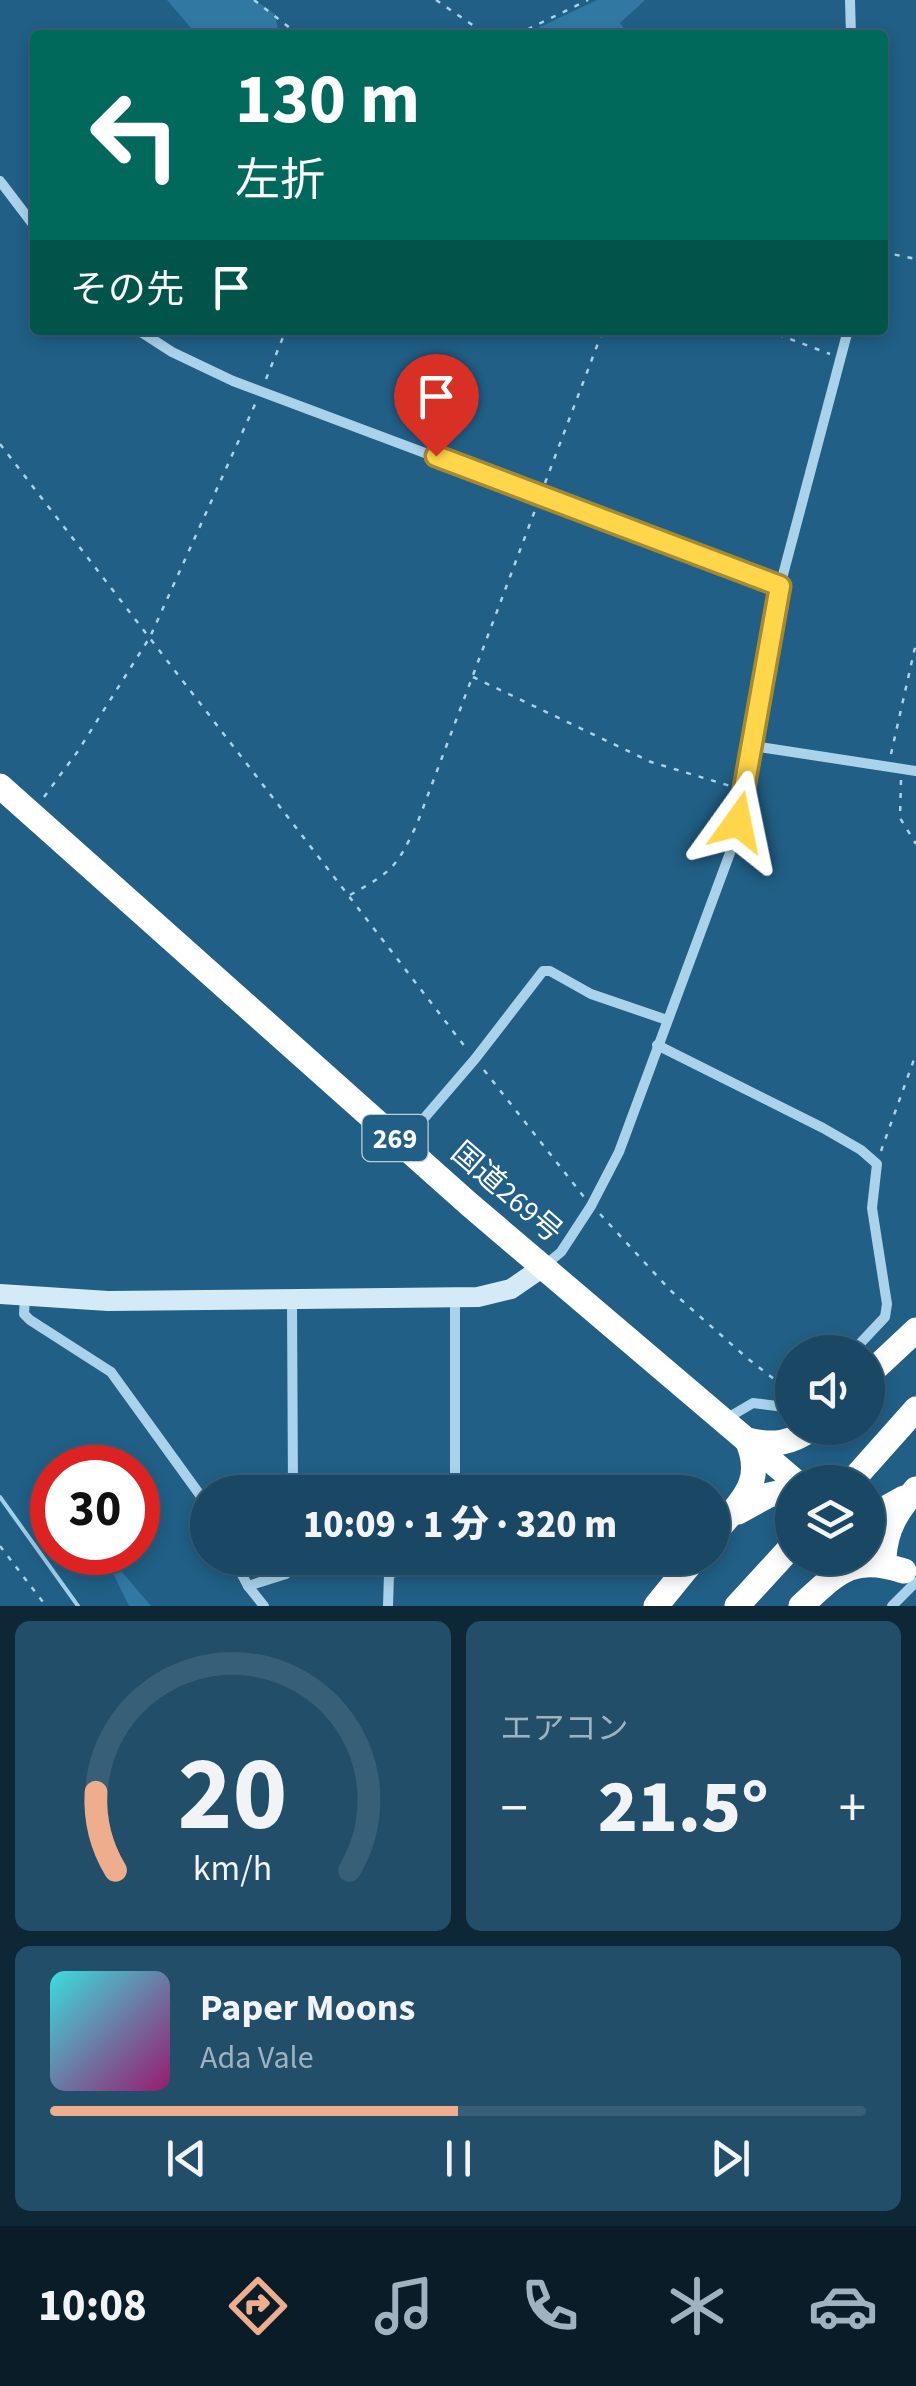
<!DOCTYPE html>
<html lang="ja">
<head>
<meta charset="utf-8">
<style>
	body { margin:0; font-family:"Source Sans 3","Noto Sans JP",sans-serif; background:#224e6a; color:#f1f3f6; height:100vh; display:flex; flex-direction:column; font-size:38px; white-space:nowrap }
	* { box-sizing:border-box; margin:0 }
	p { font-size:32px; color:#9fb2bf }
	.icon { flex:none; width:55px; height:55px; fill:none; stroke:currentColor; stroke-width:2; stroke-linecap:round; stroke-linejoin:round }
	.map { position:relative; height:1606px; overflow:hidden }
	.details { display:flex; flex-direction:column; gap:15px; padding:15px; background:#0e2737; flex:1 }
	.details>* { flex:none }
	.hud { position:absolute; left:30px; top:30px; width:858px; height:305px; border-radius:10px; box-shadow:0 5px 15px #0003,0 0 0 2px #375f78; background:#00695c; color:#fff; overflow:hidden }
	.buttons { position:absolute; left:775px; top:1335px; display:grid; gap:20px }
	.buttons a { display:grid; place-items:center; width:110px; height:110px; border-radius:50%; background:#194764; box-shadow:0 5px 15px #0003,0 0 0 2px #375f78; font-size:50px }
	.speed { position:absolute; left:30px; top:1445px; display:flex; gap:20px; font-size:50px; font-weight:700; text-align:center }
	.speed>* { display:grid; place-content:center; width:130px; height:130px; border-radius:50%; background:#194764; box-shadow:0 5px 15px #0003,0 0 0 2px #375f78; line-height:1 }
	.speed .limit { border:15px solid #d22; background:#fff; color:#111 }
	.pin { position:absolute; display:grid; place-items:center; width:85px; height:85px; color:#fff; margin:-102px -42px; border-radius:50% 50% 50% 0; rotate:-45deg; box-shadow:0 0 10px #0007 }
	.pin .icon { rotate:45deg }
	.me { position:absolute; width:110px; margin:-55px; rotate:12deg; stroke-linejoin:round; filter:drop-shadow(0 0 8px #0008) }
	.turn { display:flex; align-items:center; gap:35px; height:210px; padding:0 40px; font-size:45px }
	.turn .icon { width:130px; height:130px; stroke-width:2.5 }
	.turn b { display:block; font-size:70px; line-height:85px }
	.then { display:flex; align-items:center; height:95px; padding:0 40px; background:#0003; gap:20px; font-size:38px }
	.big { font-size:75px; font-weight:800; line-height:1.1 }
	.details .widget { flex:1; display:flex; flex-direction:column; justify-content:center; gap:15px; min-width:0; padding:0 35px; border-radius:15px; background:#224e6a }
	.details .dial { align-items:center; gap:0 }
	.dial svg { height:260px; overflow:visible; fill:none; stroke:#375f78; stroke-width:7; stroke-linecap:round; text-anchor:middle }
	.dial text { fill:#f1f3f6; stroke:none }
	.song { display:flex; align-items:center; gap:30px }
	.cover { width:120px; height:120px; border-radius:15px; background:linear-gradient(135deg,hsl(180 70% 55%),hsl(320 70% 35%)) }
	.played { height:10px; border-radius:5px; background:linear-gradient(90deg,#eead8d 50%,#375f78 50%) }
	.keys { display:flex; justify-content:space-around; direction:ltr }
	.heat { display:flex; justify-content:space-between; align-items:center; font-size:55px; direction:ltr }
	.details .tiles { flex:1; display:grid; gap:15px; grid-template-columns:1fr 1fr }
	.widget:last-child { grid-column:span 2 }
	.trip { position:absolute; left:190px; top:1475px; width:540px; height:100px; border-radius:50px; background:#194764; box-shadow:0 5px 15px #0003,0 0 0 2px #375f78; font-weight:800; line-height:100px; text-align:center }
	.dock { display:flex; height:160px; justify-content:space-around; align-items:center; background:#0a1c28; color:#9fb2bf }
	.dock .icon { width:70px; height:70px }
	.dock .active { color:#eead8d }
	.dock b { font-size:45px; color:#f1f3f6 }
	.map>svg:first-child { display:block }
	.green { fill:#3178a2 }
	.lines { fill:none; stroke-linecap:round; stroke-linejoin:round }
	.stream { stroke:#9ecfeb; stroke-width:4 }
	.path { stroke:#aad2ea; stroke-width:2.5; stroke-dasharray:5 8; stroke-linecap:butt }
	.street { stroke:#aad2ea; stroke-width:10 }
	.secondary { stroke:#d5eaf7; stroke-width:20 }
	.highway { stroke:#fff; stroke-width:25 }
	.route-casing { stroke:#a68a30; stroke-width:25 }
	.route { stroke:#ffd54a; stroke-width:18 }
	.labels { text-anchor:middle; stroke-width:10; stroke-linejoin:round; paint-order:stroke }
	.shield { fill:#215f86; stroke:#bccfdb; stroke-width:2.5 }
	.shield-label { font-size:28px; font-weight:bold; fill:#fff }
	.street-label { font-size:30px; fill:#fff; stroke:#215f86 }
</style>
</head>
<body>
<div class="map">
<svg width="916" height="1606" viewBox="0 0 916 1606">
	<rect width="100%" height="100%" fill="#215f86"/>
	<!-- green -->
	<g class="green">
		<path d="M167,0H255L275,14L279,35H197Z"/>
		<path d="M597,0H645L620,23L629,35H523Z"/>
		<path d="M103,1553H106L151,1606H129Z"/>
	</g>
	<g class="lines">
		<!-- stream -->
		<path class="stream" d="M0,1497L78,1606"/>
		<!-- path -->
		<g class="path">
			<path d="M254,0L299,35"/>
			<path d="M436,0L487,35"/>
			<path d="M516,35L588,0"/>
			<path d="M882,252L916,259"/>
			<path d="M766,330L830,354"/>
			<path d="M266,379L286,330"/>
			<path d="M0,444L466,1048"/>
			<path d="M545,483L603,330"/>
			<path d="M473,677L651,762L737,788"/>
			<path d="M891,754L916,643"/>
			<path d="M901,780L900,818L916,844"/>
			<path d="M44,797L78,751L150,637L257,400"/>
			<path d="M350,895C393,871 396,868 417,824L537,505"/>
			<path d="M484,1070L584,1197"/>
			<path d="M881,1151L916,1054"/>
			<path d="M600,1214L670,1290L747,1358L792,1393"/>
			<path d="M0,1546L46,1606"/>
		</g>
		<!-- street -->
		<g class="street">
			<path d="M850,0L851,35"/>
			<path d="M882,163V196"/>
			<path d="M0,181L35,227"/>
			<path d="M138,330L172,352L233,381L780,586"/>
			<path d="M753,746L916,771"/>
			<path d="M657,1045L823,1128L861,1150L877,1164L872,1208L887,1304L885,1317L852,1352"/>
			<path d="M402,1144L475,1059L543,971H550L591,994L667,1020"/>
			<path d="M544,1266L561,1252L591,1206L619,1152L730,853L746,790L780,586L848,330"/>
			<path d="M25,1297L24,1314L30,1320L111,1372L208,1506"/>
			<path d="M292,1300L293,1492"/>
			<path d="M724,1420L753,1403L792,1408"/>
			<path d="M455,1492V1298"/>
			<path d="M233,1558L248,1586L264,1606"/>
			<path d="M248,1586L286,1574L294,1558"/>
			<path d="M388,1606L389,1574L418,1565L430,1558"/>
			<path d="M892,1606L916,1582"/>
		</g>
		<!-- secondary -->
		<path class="secondary" d="M0,1294L108,1301L478,1297L511,1289L543,1267"/>
		<!-- highway -->
		<g class="highway">
			<path d="M0,786L470,1205L796,1482"/>
			<path d="M868,1375L916,1330"/>
			<path d="M747,1440C774,1446 790,1444 813,1428"/>
			<path d="M851,1482L916,1409"/>
			<path d="M738,1512L769,1495L792,1490"/>
			<path d="M868,1518L904,1498"/>
			<path d="M715,1533C741,1500 766,1483 747,1440"/>
			<path d="M884,1557C886,1528 897,1511 916,1489"/>
			<path d="M656,1606L695,1558"/>
			<path d="M737,1606L792,1546"/>
			<path d="M801,1606C838,1572 852,1554 904,1571"/>
		</g>
	</g>
	<g class="lines">
		<defs>
			<path id="route" d="M436,456L780,586L738,822"/>
		</defs>
		<!-- route casing -->
		<use href="#route" class="route-casing"/>
		<!-- route -->
		<use href="#route" class="route"/>
	</g>
	<g class="labels">
		<!-- shield labels -->
		<rect class="shield" x="362.5" y="1115" width="65" height="46" rx="8"/>
		<g class="shield-label">
			<text x="395" y="1148">269</text>
		</g>
		<!-- street labels -->
		<g class="street-label">
			<text transform="translate(507 1192) rotate(41)" y="10">国道269号</text>
		</g>
	</g>
</svg>
<div class="buttons">
<a><svg class="icon" aria-label="sound" viewBox="0 0 24 24"><path d="M4 9h4l5-4v14l-5-4H4zM17 9q2 3 0 6"/></svg></a>
<a><svg class="icon" aria-label="layers" viewBox="0 0 24 24"><path d="M12 4l9 5-9 5-9-5zM3 14l9 5 9-5"/></svg></a>
</div>
<div class="speed"><div class="limit">30</div></div>
<div class="pin" style="left:436px;top:456px;background:#d93025"><svg class="icon" aria-label="arrive" viewBox="0 0 24 24"><path d="M6 21V4h12l-3 4 3 4H6"/></svg></div>
<svg class="me" style="left:738px;top:822px" viewBox="-20 -20 40 40"><path d="M0-17L14 15 0 8-14 15z" fill="#ffd54a" stroke="#fff" stroke-width="4"/></svg>
<div class="trip">10:09 · 1 分 · 320 m</div>
<div class="hud">
<div class="turn"><svg class="icon" aria-label="left" viewBox="0 0 24 24"><path d="M17 20v-9H6M10 6l-5 5 5 5"/></svg><div><b>130 m</b>左折</div></div>
<div class="then">その先<svg class="icon" aria-label="arrive" viewBox="0 0 24 24"><path d="M6 21V4h12l-3 4 3 4H6"/></svg></div>
</div>
</div>
<section class="details">
<div class="tiles">
<div class="widget dial"><svg viewBox="0 0 100 80">
<path d="M14 69A42 42 0 1 1 86 69"/>
<path d="M14 69A42 42 0 0 1 8 45" stroke="#eead8d"/>
<text x="50" y="56" font-size="32" font-weight="700">20</text>
<text x="50" y="72" font-size="11">km/h</text>
</svg></div>
<div class="widget"><p>エアコン</p>
<div class="heat"><a>−</a><b class="big">21.5°</b><a>+</a></div>
</div>
<div class="widget">
<div class="song"><i class="cover"></i><div><b>Paper Moons</b><p>Ada Vale</p></div></div>
<div class="played"></div>
<div class="keys"><svg class="icon" aria-label="previous" viewBox="0 0 24 24"><path d="M18 5L8 12l10 7zM5 5v14"/></svg><svg class="icon" aria-label="pause" viewBox="0 0 24 24"><path d="M8 5v14M16 5v14"/></svg><svg class="icon" aria-label="next" viewBox="0 0 24 24"><path d="M6 5l10 7-10 7zM19 5v14"/></svg></div>
</div>
</div>
</section>
<nav class="dock">
<b>10:08</b>
<svg class="icon active" aria-label="directions" viewBox="0 0 24 24"><path d="M12 3l9 9-9 9-9-9zM9 14v-3h6M13 9l2 2-2 2"/></svg>
<svg class="icon" aria-label="music" viewBox="0 0 24 24"><path d="M9 18V5l10-2v13"/><circle cx="6" cy="18" r="3"/><circle cx="16" cy="16" r="3"/></svg>
<svg class="icon" aria-label="phone" viewBox="0 0 24 24"><path d="M5 4h4l2 5-3 2q2 4 5 5l2-3 5 2v4C11 20 4 13 5 4z"/></svg>
<svg class="icon" aria-label="climate" viewBox="0 0 24 24"><path d="M12 3v18M4 7l16 10M4 17L20 7"/></svg>
<svg class="icon" aria-label="car" viewBox="0 0 24 24"><path d="M5 17H2v-5l4-1 3-4h7l3 4 3 1v5h-3M9 17h6M6 11h13"/><circle cx="7" cy="17" r="2"/><circle cx="17" cy="17" r="2"/></svg>
</nav>
</body>
</html>
